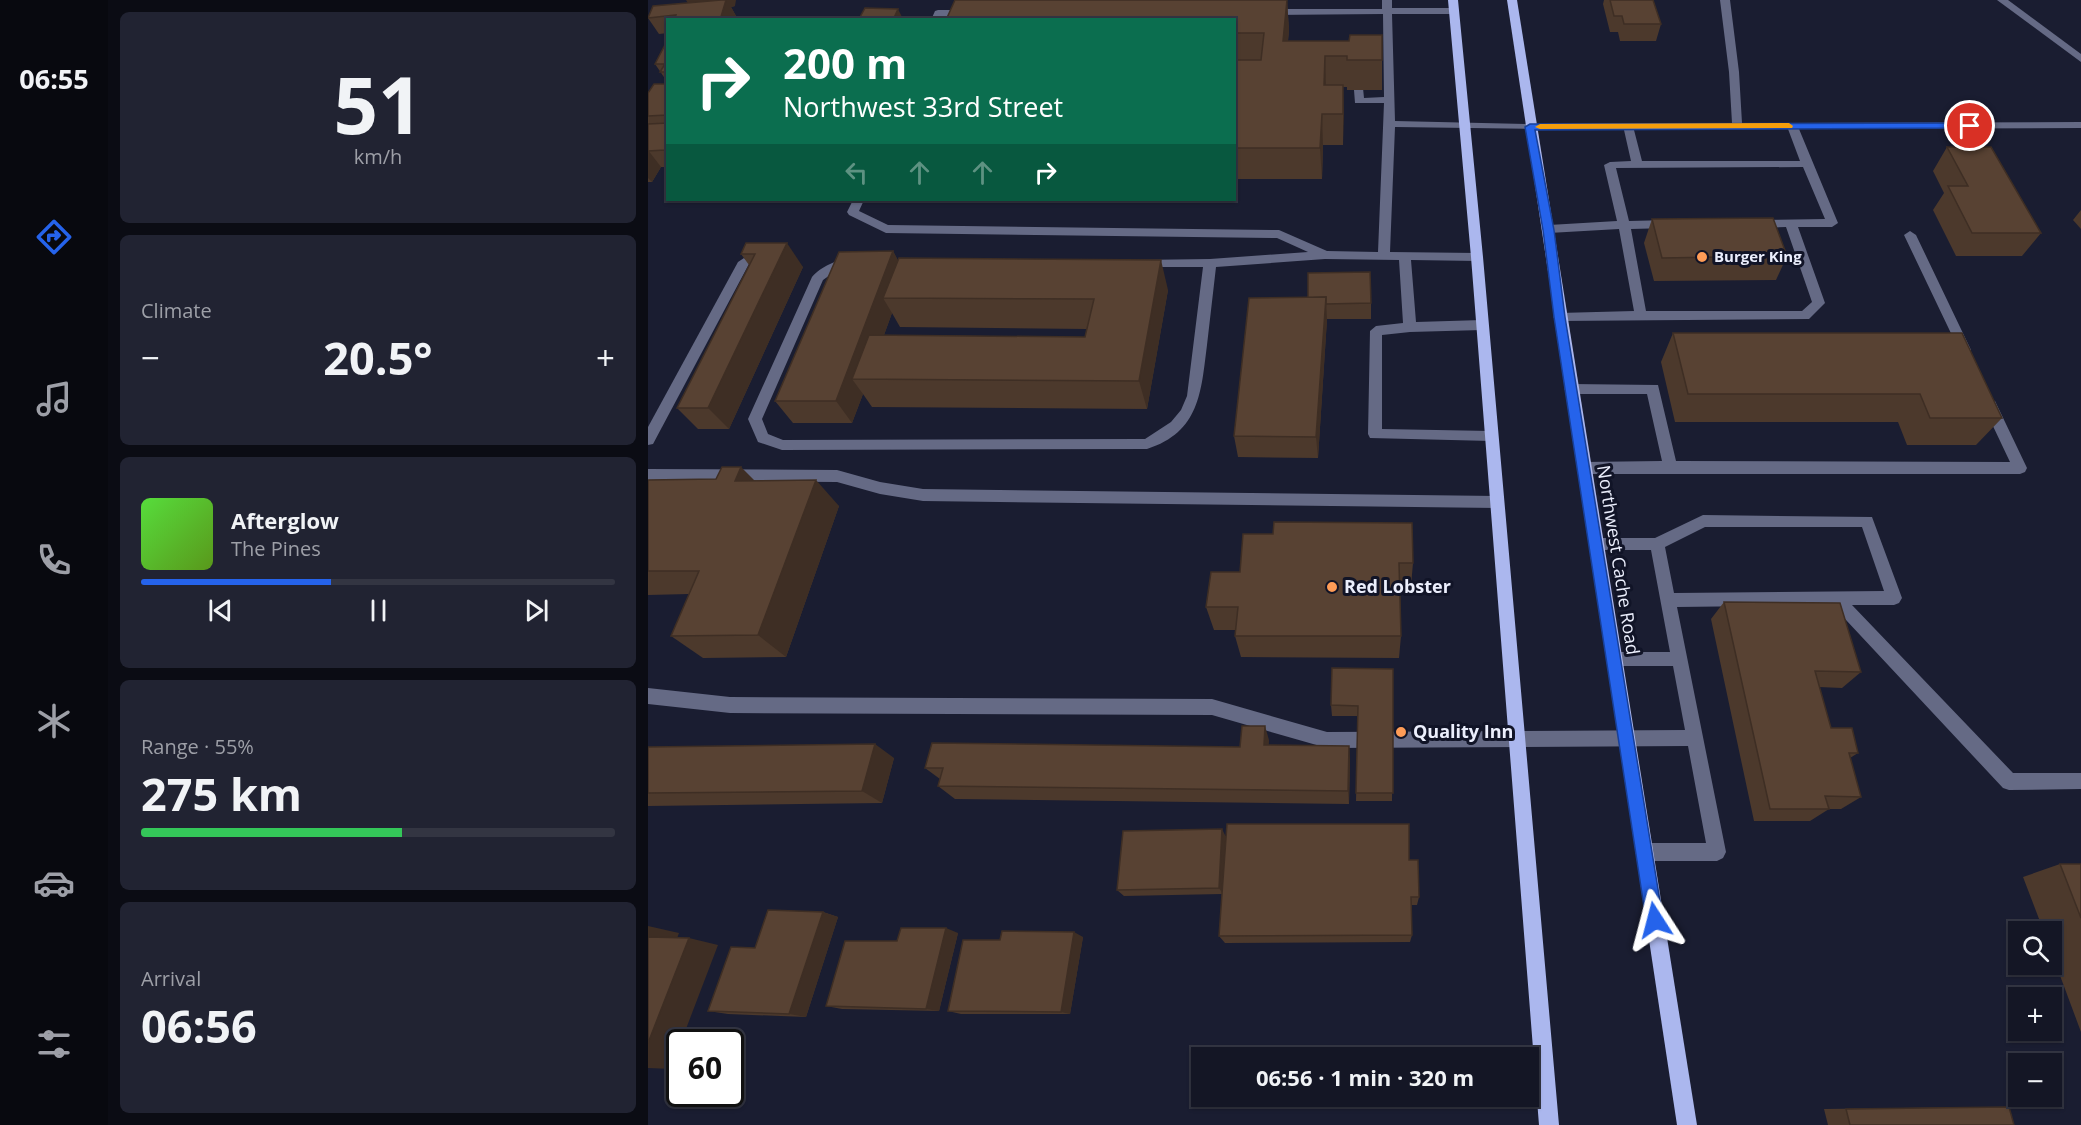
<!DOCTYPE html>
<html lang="en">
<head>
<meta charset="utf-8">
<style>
	body { margin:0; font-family:"Open Sans",sans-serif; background:#212332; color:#f1f3f6; height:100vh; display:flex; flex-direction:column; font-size:22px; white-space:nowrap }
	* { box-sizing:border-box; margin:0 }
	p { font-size:20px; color:#9d9fa7 }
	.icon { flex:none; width:33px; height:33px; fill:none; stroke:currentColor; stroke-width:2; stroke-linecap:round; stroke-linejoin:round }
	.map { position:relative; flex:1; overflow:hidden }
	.details { display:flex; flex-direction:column; gap:12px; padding:12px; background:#0b0c14; width:540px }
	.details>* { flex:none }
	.guide { position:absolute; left:18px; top:18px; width:570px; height:183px; border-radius:0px; box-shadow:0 2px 4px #0004,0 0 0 2px #333542; background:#0b6e4f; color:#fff; overflow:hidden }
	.controls { position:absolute; left:1360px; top:921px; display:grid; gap:12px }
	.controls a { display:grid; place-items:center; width:54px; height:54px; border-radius:0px; background:#141625; box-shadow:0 2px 4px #0004,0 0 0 2px #333542; font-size:30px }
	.speed { position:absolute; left:18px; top:1029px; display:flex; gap:12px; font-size:30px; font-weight:700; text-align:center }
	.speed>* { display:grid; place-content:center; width:78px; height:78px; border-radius:50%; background:#141625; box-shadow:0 2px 4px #0004,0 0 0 2px #333542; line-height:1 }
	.speed .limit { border:3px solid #111; border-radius:9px; background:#fff; color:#111 }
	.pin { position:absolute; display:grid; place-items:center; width:51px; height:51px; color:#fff; margin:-26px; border:3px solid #fff; border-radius:50%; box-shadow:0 2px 6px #0007 }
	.me { position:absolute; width:66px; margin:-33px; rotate:351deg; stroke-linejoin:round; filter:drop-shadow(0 0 4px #0008) }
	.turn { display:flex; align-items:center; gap:21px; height:126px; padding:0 18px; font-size:27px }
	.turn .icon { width:78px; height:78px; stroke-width:2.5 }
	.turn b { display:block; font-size:42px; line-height:51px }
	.lanes { display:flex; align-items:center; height:57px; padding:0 18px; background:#0003; justify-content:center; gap:30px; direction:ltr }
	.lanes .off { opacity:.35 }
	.big { font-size:45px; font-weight:700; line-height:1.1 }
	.details .card { flex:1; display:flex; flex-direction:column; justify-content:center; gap:9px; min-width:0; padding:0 21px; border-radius:9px; background:#212332 }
	.details .dial { align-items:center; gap:0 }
	.dial b { font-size:78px; line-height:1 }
	.song { display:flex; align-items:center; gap:18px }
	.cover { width:72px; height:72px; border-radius:9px; background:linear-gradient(135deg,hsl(110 70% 55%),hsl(90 70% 35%)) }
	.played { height:6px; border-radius:3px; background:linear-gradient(90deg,#2563eb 40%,#333542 40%) }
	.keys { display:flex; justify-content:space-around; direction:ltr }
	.heat { display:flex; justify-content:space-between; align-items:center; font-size:33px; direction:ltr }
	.charge { height:9px; border-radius:4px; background:linear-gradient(90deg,#34c759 55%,#333542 0) }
	.trip { position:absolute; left:543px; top:1047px; width:348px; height:60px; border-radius:0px; background:#141625; box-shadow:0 2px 4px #0004,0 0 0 2px #333542; font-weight:700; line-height:60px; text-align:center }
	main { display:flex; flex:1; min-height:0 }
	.dock { display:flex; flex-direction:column; width:108px; justify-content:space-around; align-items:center; background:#08090f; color:#9d9fa7 }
	.dock .icon { width:42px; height:42px }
	.dock .selected { color:#2563eb }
	.dock b { font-size:27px; color:#f1f3f6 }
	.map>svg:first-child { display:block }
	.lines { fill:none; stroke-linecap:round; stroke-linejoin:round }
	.minor { fill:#656a85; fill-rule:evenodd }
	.major { fill:#abb7ee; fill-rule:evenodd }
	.wall { fill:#4c392c; fill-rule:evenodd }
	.shaded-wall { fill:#3e2e24 }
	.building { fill:#584233; stroke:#3e2e24; stroke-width:1.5 }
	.route { fill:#2563eb; stroke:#184099; stroke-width:1.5 }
	.slow { fill:#f59e0b }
	.poi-dot { fill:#fe9c57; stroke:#111427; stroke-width:2 }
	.labels { text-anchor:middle; stroke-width:6; stroke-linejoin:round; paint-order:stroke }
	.far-poi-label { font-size:15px; font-weight:bold; fill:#ebeefc; stroke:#111427; text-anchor:start }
	.street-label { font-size:18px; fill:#ebeefc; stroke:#111427 }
	.poi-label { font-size:18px; font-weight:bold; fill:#ebeefc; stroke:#111427; text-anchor:start }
</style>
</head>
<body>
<main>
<nav class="dock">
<b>06:55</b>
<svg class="icon selected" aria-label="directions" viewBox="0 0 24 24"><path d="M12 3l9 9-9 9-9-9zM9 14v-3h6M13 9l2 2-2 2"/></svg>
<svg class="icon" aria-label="music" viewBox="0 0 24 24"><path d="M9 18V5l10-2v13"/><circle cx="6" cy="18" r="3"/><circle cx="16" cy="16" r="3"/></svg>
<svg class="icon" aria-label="phone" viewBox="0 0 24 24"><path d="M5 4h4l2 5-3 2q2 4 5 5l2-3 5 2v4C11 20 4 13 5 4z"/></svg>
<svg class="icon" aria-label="climate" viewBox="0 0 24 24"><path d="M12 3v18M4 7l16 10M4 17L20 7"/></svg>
<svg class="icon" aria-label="car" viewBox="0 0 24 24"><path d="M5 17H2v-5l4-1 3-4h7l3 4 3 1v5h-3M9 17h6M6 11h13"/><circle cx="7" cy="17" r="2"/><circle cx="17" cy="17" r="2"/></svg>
<svg class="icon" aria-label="filters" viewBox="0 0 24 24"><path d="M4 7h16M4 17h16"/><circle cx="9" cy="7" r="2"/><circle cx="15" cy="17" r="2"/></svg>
</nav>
<section class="details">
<div class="card dial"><b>51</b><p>km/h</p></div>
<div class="card"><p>Climate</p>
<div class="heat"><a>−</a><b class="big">20.5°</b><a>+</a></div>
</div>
<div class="card">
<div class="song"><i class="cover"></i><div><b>Afterglow</b><p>The Pines</p></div></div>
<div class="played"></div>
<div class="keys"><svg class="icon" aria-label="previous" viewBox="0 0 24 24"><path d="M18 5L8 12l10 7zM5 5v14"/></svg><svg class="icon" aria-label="pause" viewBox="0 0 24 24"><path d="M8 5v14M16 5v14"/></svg><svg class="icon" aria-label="next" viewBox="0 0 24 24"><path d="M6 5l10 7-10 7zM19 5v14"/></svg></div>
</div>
<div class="card"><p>Range · 55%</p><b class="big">275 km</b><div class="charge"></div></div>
<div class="card"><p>Arrival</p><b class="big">06:56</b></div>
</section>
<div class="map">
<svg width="1433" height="1125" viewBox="0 0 1433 1125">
	<rect width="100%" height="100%" fill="#1a1d31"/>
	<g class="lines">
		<!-- minor -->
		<g class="minor">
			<path d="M734,0H744V8H806L811,11L806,14H744L747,121L882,124L1084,123L1081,72L1072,0H1082L1091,72L1094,123L1433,122V128L1151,129L1190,223L1184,227H1150L1177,303L1161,319L911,321L905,317L911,313L986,311L971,229L901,233L895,229L901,225L969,221L956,165L962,162L983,161L976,130L747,127L742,252L829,253L835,257L829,261L763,260L768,322L834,320L840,325L834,330L762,332L734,335V429L843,431L850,436L843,441L722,438L720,434L722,331L728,326L755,323L751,260L677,259L568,267C565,293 562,319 559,345C553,392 552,432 499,449L134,450L110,442L100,419L164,277C173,266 195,256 209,259V265L189,270L175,280L114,419L120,434L135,440L497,439L523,422L533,410L539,396L555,267H493L489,266V260L562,259L660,252L629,238L238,233L201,215L199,212L205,200H216L211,211L240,225L631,230L679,251L730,252L736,103H707L706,90L715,88L716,98L736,97L735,14L620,15L615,12L620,9H734ZM1140,129L1152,161H994L986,130ZM1155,167L1177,219L1108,220L1102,224L1108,228L1138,227L1164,302L1154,311H998L983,229L1021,228L1027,224L1021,220L981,221L968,168Z"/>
			<path d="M1349,0H1360L1433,54V62Z"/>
			<path d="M290,10H320L325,13L320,16H294L293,20H283L287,11Z"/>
			<path d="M1262,231L1268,235L1323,350L1322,353H1312L1311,350L1256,235Z"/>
			<path d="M96,258L102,262L5,444L0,445V427L90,262Z"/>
			<path d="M923,384L1010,385L1028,461L1362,462L1335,405L1342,400L1347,401L1379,468L1377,472L1372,474H936L931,472L929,468L931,464L936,462L1014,461L999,394H923L916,389Z"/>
			<path d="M0,469L189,470L232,482L275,489L849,496L854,498L856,502L854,506L849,508L275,501L232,494L189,482L0,481Z"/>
			<path d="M1055,515L1224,517L1254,598L1251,603L1246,605H1204L1365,773H1433V789L1361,790L1355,788L1184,605L1029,607L1078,852L1075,858L1069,861H996L990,858L987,852L990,846L996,843H1058L1040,746L679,748L564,715L82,713L0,704V688L82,697L564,699L679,732L1037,730L1025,666H966L960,664L958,659L960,654L966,652H1022L1003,550H948L943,548L941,544L943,540L948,538H1007ZM1057,527H1214L1236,591L1026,593L1017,547Z"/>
		</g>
		<!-- major -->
		<g class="major">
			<path d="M800,0H810L835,257L911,1125H891L823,257Z"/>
			<path d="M859,0H869L1049,1125H1029Z"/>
		</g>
	</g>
	<!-- wall -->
	<g class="wall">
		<path d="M639,0L641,30L640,41L734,60V90H699V87H695V145H675L674,179H586V20Z"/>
		<path d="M956,0H1005L1013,24L1008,41H972L970,32H962L955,4Z"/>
		<path d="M5,6H87L83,7L88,16L87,20H20V33L11,34L0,18Z"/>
		<path d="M20,41V83L7,64Z"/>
		<path d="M20,84V167H13L4,182H0V93Z"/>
		<path d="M1299,147L1393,233L1374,256H1308L1285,210L1296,193L1285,171Z"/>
		<path d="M1433,210V229L1425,220Z"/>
		<path d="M1004,219L1139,256L1128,280L1006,281L996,243Z"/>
		<path d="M98,243L155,267L81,429H50L29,408L101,265L93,254Z"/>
		<path d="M245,251L250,261L520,290L499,409L224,407L215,394L204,423H145L127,401ZM244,313L252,327L439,329L437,337L236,335Z"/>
		<path d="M601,298L723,303V319H679L670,458L590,457L586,436Z"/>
		<path d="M1025,333H1314L1354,418L1328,445H1259L1250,422H1027L1013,362Z"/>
		<path d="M0,480L107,481L191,506L138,657L55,658L23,636L41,594L0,595Z"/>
		<path d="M595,534L765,563L763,586H752L753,636L751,658L593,657L587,636L588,630H566L558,607L592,572Z"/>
		<path d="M1076,602L1213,672L1194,688L1171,687L1183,728L1210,753L1202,758L1213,797L1193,809H1180H1181L1162,821H1106L1063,619Z"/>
		<path d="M745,669L744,801H708L710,716H684L683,705Z"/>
		<path d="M621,740L620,745L702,759L701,804L307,799L290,786L292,779L277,768L592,747Z"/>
		<path d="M0,747L246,758L234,803L0,806Z"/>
		<path d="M578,836L761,860L771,897L769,905H763L764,935L762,942L577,943L571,936L574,894L476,896L469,890Z"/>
		<path d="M1412,864H1433V1032L1404,954V932H1396L1375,877Z"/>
		<path d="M175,912L190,917L158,1017L80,1014L60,1011L107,948Z"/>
		<path d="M310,933L291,1011L194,1009L178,1006Z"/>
		<path d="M435,937L422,1014H313L300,1011L352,940Z"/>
		<path d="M1331,1107H1361L1366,1125H1180L1176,1109Z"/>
	</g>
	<!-- shaded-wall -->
	<g class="shaded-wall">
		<path d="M38,0H88L87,6L83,7L88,16L87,20H72L45,11Z"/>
		<path d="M639,0L641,30L637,72L635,41Z"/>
		<path d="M250,9L254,17L253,20H245Z"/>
		<path d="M677,56L678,87L677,116L676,85Z"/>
		<path d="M695,85L696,116L695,145Z"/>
		<path d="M674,114L675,145L674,179L672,148Z"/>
		<path d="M0,150L13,167L4,182L0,178Z"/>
		<path d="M139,243L155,267L81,429L60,408Z"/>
		<path d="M245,251L258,275L235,298L244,313L220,379H204L215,394L204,423L188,401Z"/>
		<path d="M513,260L520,290L499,409L491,381Z"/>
		<path d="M678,297L679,320L670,458L668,437Z"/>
		<path d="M93,467L119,493L87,481Z"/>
		<path d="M168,480L191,506L138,657L110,635Z"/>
		<path d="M617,726L621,740L620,758L616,745Z"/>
		<path d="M227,744L246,758L234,803L214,791Z"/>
		<path d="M701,746L702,759L701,804L700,791Z"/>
		<path d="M574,829L578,837L575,894L571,888Z"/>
		<path d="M175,912L190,917L158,1017L141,1014Z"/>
		<path d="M0,926L31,933L27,944L0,937Z"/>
		<path d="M298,928L310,933L291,1011L278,1009Z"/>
		<path d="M426,932L435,937L422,1014L413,1012Z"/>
		<path d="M41,938L70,945L33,1042H32V1048L24,1069L0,1068V1043Z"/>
	</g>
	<!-- building -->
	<g class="building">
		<path d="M73,0H78L72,20H26L28,15L0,18L5,6Z"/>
		<path d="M307,0H639L635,41H701L702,35H734V60H699V56H677L676,85H695V114H674L672,148H586V60H613L616,33H586V20H298Z"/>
		<path d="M962,0H1005L1013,24H976L974,16H966Z"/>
		<path d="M217,8L250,9L245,20L211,19Z"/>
		<path d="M19,41H20V72H12L17,64H7Z"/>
		<path d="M6,84H20L19,115L0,116V93Z"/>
		<path d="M20,123V146L17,150L0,151V124Z"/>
		<path d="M1299,147H1343L1393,233H1324L1300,186H1320Z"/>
		<path d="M1125,218L1139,256L1014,258L1004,219Z"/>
		<path d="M98,243H139L60,408H29L107,254H93Z"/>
		<path d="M245,251L188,401H127L191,252Z"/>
		<path d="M251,258L513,260L491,381L204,379L221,335L437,337L446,299L235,298Z"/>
		<path d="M722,272L723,303L678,304V297L660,298V273Z"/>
		<path d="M678,297L668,437L586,436L601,298Z"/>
		<path d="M1025,333H1314L1354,418H1282L1272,394H1040Z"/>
		<path d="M74,467H93L87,481L168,480L110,635L23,636L51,571H0V480L68,479Z"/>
		<path d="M626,522L764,523L765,563H751L753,636H587L590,607H558L563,572H592L595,534H625Z"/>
		<path d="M1076,602L1192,603L1213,672L1167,671L1183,728H1204L1210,753H1201L1213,797L1177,796L1181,809H1122Z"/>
		<path d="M684,668L745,669V793H708L710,706L683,705Z"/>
		<path d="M594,726H617L616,745L701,746L700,791L290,786L295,768H277L284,743L592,747Z"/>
		<path d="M227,744L214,791L0,793V747Z"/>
		<path d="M579,824H761V860H770L771,897H763L764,935L571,936Z"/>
		<path d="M574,829L571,888L469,890L475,831Z"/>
		<path d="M1412,864H1433V918Z"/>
		<path d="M120,910L175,912L141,1014L60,1011L83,947L107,948Z"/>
		<path d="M253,928H298L278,1009L178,1006L197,941H249Z"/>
		<path d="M354,931L426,932L413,1012L300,1011L315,940H352Z"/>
		<path d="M0,937L41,938L0,1043Z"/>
		<path d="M1361,1107L1366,1125H1202L1198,1109Z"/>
	</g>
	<!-- route -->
	<path class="route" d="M1322,123H1325V128L887,130L906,230L917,317L1015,920L1013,926L1007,929L1001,926L998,920L906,317L895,230L877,127L882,124Z"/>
	<!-- slow -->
	<path class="slow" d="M1141,123L1145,126L1144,128L892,129L887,127L892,124Z"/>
	<!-- markers -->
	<g class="poi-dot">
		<circle cx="1054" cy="257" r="6"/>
		<circle cx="684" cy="587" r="6"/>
		<circle cx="753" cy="732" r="6"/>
	</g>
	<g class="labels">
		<!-- far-poi labels -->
		<g class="far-poi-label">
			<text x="1066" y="262">Burger King</text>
		</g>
		<!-- street labels -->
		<g class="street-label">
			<text transform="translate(970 560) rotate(81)" y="6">Northwest Cache Road</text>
		</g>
		<!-- poi labels -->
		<g class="poi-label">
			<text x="696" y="593">Red Lobster</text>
			<text x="765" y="738">Quality Inn</text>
		</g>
	</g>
</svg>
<div class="controls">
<a><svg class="icon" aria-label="search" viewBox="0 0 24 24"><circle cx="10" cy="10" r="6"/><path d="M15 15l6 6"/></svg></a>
<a>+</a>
<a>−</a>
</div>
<div class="speed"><div class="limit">60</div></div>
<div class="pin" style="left:1322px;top:126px;background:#d93025"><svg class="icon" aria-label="arrive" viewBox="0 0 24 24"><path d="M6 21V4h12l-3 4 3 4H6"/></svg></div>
<svg class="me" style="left:1007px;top:920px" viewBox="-20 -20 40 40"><path d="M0-17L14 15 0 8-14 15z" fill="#2563eb" stroke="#fff" stroke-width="4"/></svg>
<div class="trip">06:56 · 1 min · 320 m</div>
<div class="guide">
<div class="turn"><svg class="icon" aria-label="right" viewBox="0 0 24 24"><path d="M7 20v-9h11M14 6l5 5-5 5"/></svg><div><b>200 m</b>Northwest 33rd Street</div></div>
<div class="lanes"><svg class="icon off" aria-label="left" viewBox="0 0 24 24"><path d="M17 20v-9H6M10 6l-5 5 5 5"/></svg><svg class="icon off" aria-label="ahead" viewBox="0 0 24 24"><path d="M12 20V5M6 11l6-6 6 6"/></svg><svg class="icon off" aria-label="ahead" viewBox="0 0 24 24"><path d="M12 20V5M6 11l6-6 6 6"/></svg><svg class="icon" aria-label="right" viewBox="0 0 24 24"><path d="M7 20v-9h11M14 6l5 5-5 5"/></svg></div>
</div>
</div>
</main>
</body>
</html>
